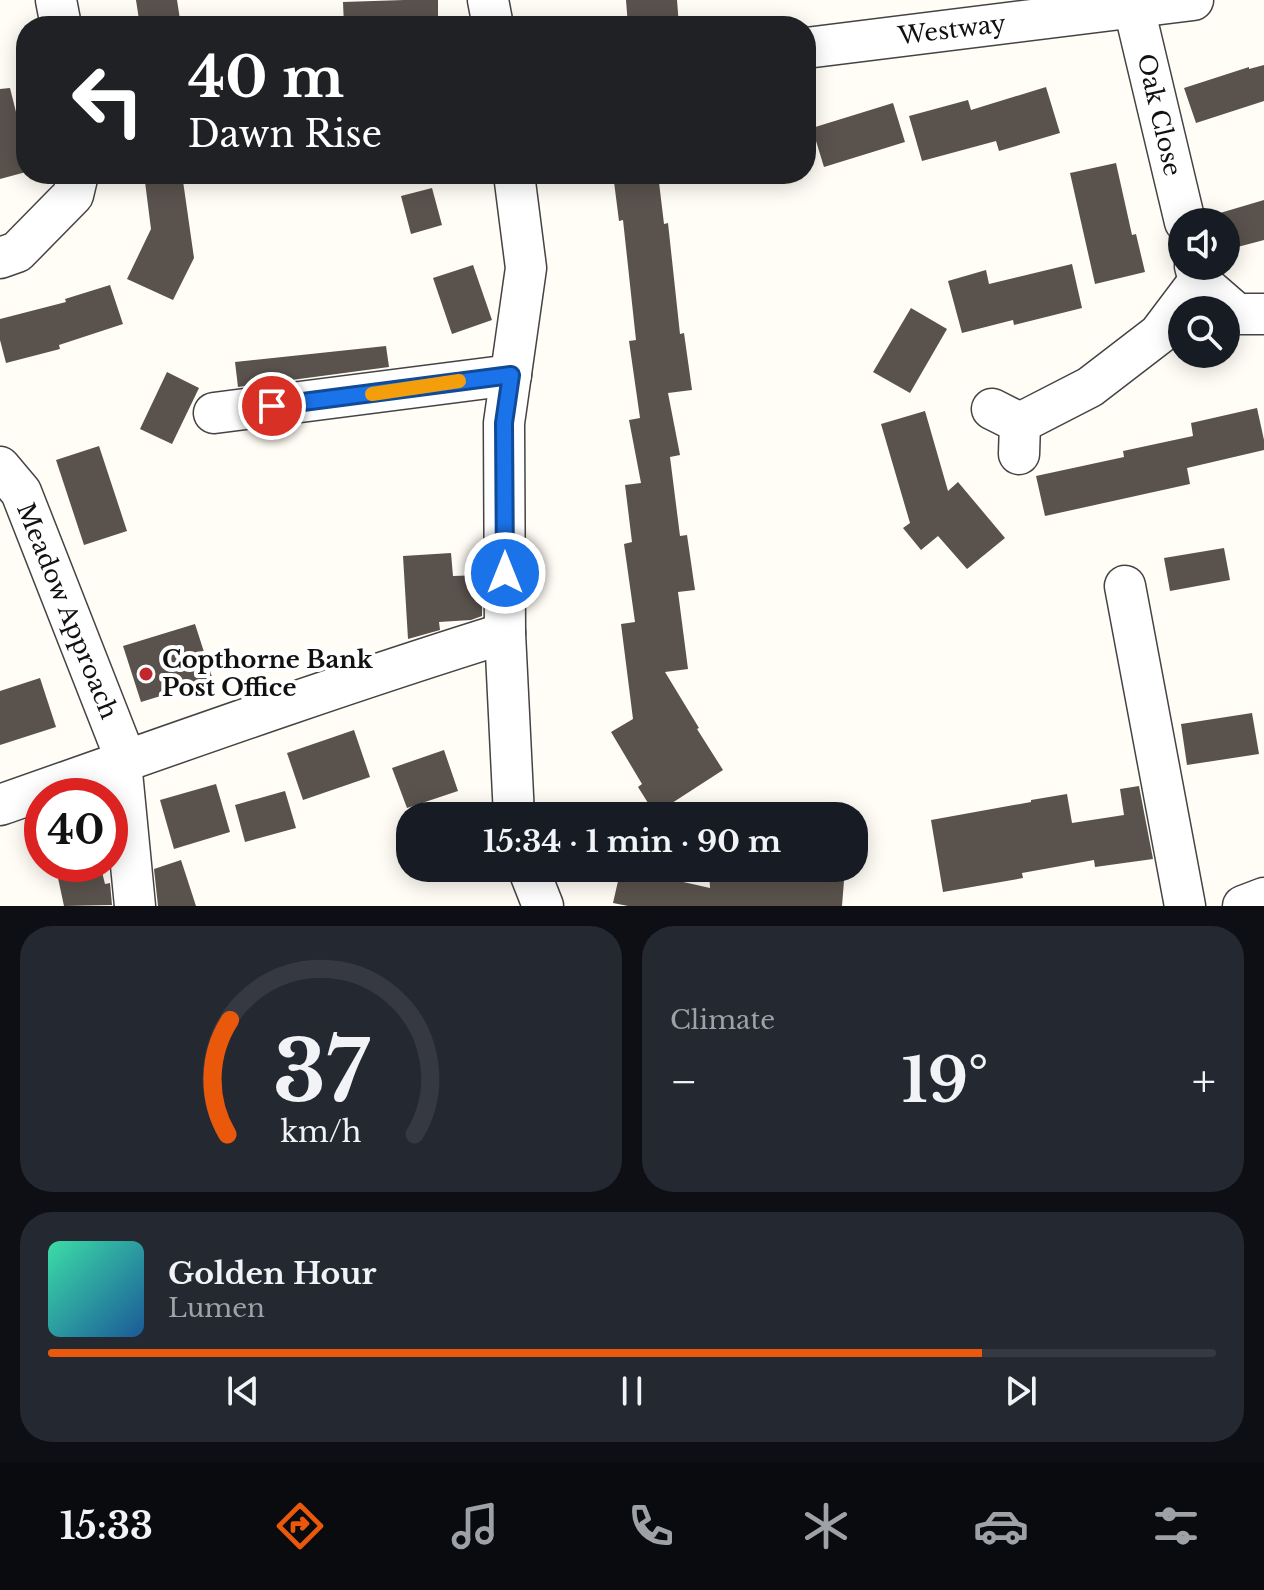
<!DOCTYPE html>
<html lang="en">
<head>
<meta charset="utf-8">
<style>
	body { margin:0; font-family:"Libre Baskerville",serif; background:#242831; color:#f1f3f6; height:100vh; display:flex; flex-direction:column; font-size:30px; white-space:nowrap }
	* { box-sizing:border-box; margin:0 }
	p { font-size:26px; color:#9ea1a6 }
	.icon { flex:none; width:44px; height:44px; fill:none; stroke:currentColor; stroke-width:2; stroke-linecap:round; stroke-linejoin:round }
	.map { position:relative; height:906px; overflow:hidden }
	.sheet { display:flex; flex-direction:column; gap:20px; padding:20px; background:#0d0f14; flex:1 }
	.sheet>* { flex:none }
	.top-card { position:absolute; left:16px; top:16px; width:800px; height:168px; border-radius:32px; box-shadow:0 4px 20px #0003; background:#202124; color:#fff; overflow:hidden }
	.tools { position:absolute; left:1168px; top:208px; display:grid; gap:16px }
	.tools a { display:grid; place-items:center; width:72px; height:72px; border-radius:50%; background:#171b24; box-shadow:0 4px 20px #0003; font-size:40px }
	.speed { position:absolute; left:24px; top:778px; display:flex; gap:16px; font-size:40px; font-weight:700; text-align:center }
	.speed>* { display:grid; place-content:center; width:104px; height:104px; border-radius:50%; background:#171b24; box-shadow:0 4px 20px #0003; line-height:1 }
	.speed .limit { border:12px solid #d22; background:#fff; color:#111 }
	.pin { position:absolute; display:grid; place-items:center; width:68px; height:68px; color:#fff; margin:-34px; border:4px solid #fff; border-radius:50%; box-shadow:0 2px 8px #0007 }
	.me { position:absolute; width:88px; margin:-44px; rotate:0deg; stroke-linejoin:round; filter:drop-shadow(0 0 6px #0008) }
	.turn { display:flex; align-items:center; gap:28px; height:168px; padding:0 40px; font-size:36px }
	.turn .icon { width:104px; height:104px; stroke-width:2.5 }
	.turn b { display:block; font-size:56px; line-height:68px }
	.big { font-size:60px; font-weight:800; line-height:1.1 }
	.sheet .widget { flex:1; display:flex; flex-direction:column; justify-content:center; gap:12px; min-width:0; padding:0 28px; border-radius:32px; background:#242831 }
	.sheet .dial { align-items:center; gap:0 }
	.dial svg { height:208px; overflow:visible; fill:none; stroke:#363941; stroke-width:7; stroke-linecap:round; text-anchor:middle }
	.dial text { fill:#f1f3f6; stroke:none }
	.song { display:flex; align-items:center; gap:24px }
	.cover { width:96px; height:96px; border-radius:12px; background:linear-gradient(135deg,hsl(160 70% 55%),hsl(210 70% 35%)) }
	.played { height:8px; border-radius:4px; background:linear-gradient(90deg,#ea580c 80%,#363941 80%) }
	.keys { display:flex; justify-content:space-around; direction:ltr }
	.heat { display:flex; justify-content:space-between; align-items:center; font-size:44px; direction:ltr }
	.sheet .tiles { flex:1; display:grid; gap:20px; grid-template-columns:1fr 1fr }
	.widget:last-child { grid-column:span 2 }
	.trip { position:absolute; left:396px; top:802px; width:472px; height:80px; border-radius:32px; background:#171b24; box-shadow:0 4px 20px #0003; font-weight:800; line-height:80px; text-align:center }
	.menu { display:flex; height:128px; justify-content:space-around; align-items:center; background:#090b0e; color:#9ea1a6 }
	.menu .icon { width:56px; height:56px }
	.menu .on { color:#ea580c }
	.menu b { font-size:36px; color:#f1f3f6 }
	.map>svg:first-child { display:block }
	.building { fill:#5a524d }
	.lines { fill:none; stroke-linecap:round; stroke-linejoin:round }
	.minor-casing { stroke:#444; stroke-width:43 }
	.minor { stroke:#fff; stroke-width:40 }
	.route-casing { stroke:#114b97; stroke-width:20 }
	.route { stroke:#1a73e8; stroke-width:14 }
	.slow { stroke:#f59e0b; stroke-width:14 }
	.poi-dot { fill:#c4262e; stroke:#fff; stroke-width:3 }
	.labels { text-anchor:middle; stroke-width:8; stroke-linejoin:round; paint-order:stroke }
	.street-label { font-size:24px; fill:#111; stroke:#fff }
	.poi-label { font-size:24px; font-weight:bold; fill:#111; stroke:#fff; text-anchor:start }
</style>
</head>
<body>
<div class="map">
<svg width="1264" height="906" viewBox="0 0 1264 906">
	<rect width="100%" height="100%" fill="#fffdf5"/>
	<!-- building -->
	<g class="building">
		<path d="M136,0H177L181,26H140Z"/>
		<path d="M404,0H438V26H344L343,2Z"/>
		<path d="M626,0H677L679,26H628Z"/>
		<path d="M1264,65V101L1196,123L1184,88L1249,67V69Z"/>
		<path d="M1046,87L1060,133L999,151L996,141L922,161L909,116L968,100L971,110Z"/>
		<path d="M10,88L26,152V172L0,179V89Z"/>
		<path d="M893,103L905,142L824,167L812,128Z"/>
		<path d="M1116,163L1132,235L1136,234L1145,272L1095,284L1070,173Z"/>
		<path d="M144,174H182L194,258L173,300L127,279L151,229Z"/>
		<path d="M613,174H658L664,224L668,223L680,334L684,333L692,390L668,393L680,455L670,457L680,536L687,535L695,590L678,592L688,669L665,672L699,728L697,729L723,770L655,814L638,787L642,784L611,732L633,719L621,624L635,622L624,544L632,542L625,485L641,483L629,420L640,418L629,341L636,340L623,220L619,221Z"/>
		<path d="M432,188L442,225L411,234L401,196Z"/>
		<path d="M1264,200V240L1230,249L1226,236V222H1222L1220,213Z"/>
		<path d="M1072,264L1082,308L1014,325L1013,320L962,333L948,281L986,270L989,284Z"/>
		<path d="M473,265L492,320L452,334L433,278Z"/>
		<path d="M110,285L123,324L59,345L60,349L6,363L0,340V319L66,302L65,299Z"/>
		<path d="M911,308L947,329L910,393L873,372Z"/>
		<path d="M386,346L389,367L238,387L235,362Z"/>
		<path d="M167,372L199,388L172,444L140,429Z"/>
		<path d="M1257,408L1264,440V450L1187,468L1190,484L1045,516L1036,476L1124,457L1123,451L1193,436L1191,423Z"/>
		<path d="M925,411L948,491L958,482L1005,538L967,569L938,536L921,550L903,528L910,523L881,424Z"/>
		<path d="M99,446L127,531L84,545L56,460Z"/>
		<path d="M1224,548L1230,580L1170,591L1164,558Z"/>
		<path d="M451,553L453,576L482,575V616L471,620L439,622L440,630L408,639L403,556Z"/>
		<path d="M195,624L213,680L141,702L123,646Z"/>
		<path d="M40,678L56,727L0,745V691Z"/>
		<path d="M1252,713L1259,754L1187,765L1181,724Z"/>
		<path d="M354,730L370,777L303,800L287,753Z"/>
		<path d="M444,750L458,791L407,808L392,768Z"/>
		<path d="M216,784L230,832L174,849L160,800Z"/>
		<path d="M1139,786L1153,859L1095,867L1094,860L1022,873L1023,878L943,892L931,820L1031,802V800L1067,794L1072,823L1124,815L1120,789Z"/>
		<path d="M285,791L296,828L245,842L235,805Z"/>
		<path d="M181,860L196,906H158L154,869Z"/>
		<path d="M55,864H100L105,884L110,883L112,905L64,906Z"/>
		<path d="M621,868L710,888L709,868H845L842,906H628L613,903Z"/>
	</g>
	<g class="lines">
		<defs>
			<g id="minor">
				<path d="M56,0L61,26"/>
				<path d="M488,0L493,26"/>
				<path d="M1134,8L1185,222"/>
				<path d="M806,48L1193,0"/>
				<path d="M0,258L17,252L73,195L78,174"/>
				<path d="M1195,266L1199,281L1237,314H1264"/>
				<path d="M992,409L1020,423L1019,454"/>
				<path d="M214,413L511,375"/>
				<path d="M1020,423L1090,387L1159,334L1199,281"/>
				<path d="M0,467L21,492L126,760"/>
				<path d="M1125,586L1185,906"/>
				<path d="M121,762L135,906"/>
				<path d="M0,805C168,746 335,686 505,633"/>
				<path d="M514,816L505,633L504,423L526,268L514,174"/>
				<path d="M528,868L543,906"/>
				<path d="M1243,906L1264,898"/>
			</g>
		</defs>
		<!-- minor casing -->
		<use href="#minor" class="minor-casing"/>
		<!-- minor -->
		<use href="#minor" class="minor"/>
	</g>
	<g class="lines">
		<defs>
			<path id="route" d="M272,406L511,375L504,423L505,573"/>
		</defs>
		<!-- route casing -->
		<use href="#route" class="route-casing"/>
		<!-- route -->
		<use href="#route" class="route"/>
		<!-- slow -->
		<path class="slow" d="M372,394L459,381"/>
	</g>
	<!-- markers -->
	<circle class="poi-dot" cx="146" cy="674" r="8"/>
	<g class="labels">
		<!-- street labels -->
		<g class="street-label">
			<text transform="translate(952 30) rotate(-7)" y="8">Westway</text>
			<text transform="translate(1159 115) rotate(77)" y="8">Oak Close</text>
			<text transform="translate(67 611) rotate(68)" y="8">Meadow Approach</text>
		</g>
		<!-- poi labels -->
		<g class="poi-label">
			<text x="162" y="668">Copthorne Bank<tspan x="162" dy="28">Post Office</tspan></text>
		</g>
	</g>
</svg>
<div class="tools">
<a><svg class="icon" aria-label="sound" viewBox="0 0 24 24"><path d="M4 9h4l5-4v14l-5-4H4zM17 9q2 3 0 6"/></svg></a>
<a><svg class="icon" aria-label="search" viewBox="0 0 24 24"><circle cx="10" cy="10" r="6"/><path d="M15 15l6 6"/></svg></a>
</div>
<div class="speed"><div class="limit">40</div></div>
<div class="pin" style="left:272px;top:406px;background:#d93025"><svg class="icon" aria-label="arrive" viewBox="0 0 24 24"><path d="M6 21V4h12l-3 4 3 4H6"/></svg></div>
<svg class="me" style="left:505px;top:573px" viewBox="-20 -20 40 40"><circle r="17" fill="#1a73e8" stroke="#fff" stroke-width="3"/><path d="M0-11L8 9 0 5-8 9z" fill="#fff"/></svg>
<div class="trip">15:34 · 1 min · 90 m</div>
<div class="top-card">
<div class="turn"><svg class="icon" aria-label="left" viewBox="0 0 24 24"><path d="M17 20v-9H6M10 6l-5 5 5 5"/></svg><div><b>40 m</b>Dawn Rise</div></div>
</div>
</div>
<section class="sheet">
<div class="tiles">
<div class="widget dial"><svg viewBox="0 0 100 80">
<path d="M14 69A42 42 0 1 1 86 69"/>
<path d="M14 69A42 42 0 0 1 15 25" stroke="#ea580c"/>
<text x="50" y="56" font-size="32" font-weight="700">37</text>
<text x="50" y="72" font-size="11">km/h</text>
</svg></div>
<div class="widget"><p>Climate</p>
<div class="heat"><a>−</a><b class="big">19°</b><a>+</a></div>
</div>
<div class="widget">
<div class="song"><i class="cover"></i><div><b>Golden Hour</b><p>Lumen</p></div></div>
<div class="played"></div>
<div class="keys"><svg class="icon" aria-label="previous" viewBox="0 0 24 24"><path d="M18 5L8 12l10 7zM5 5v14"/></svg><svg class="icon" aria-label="pause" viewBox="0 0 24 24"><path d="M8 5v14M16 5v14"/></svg><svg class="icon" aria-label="next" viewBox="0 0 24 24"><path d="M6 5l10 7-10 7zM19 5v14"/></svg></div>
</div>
</div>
</section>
<nav class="menu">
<b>15:33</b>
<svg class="icon on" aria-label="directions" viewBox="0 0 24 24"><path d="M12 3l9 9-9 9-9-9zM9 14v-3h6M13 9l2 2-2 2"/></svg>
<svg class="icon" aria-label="music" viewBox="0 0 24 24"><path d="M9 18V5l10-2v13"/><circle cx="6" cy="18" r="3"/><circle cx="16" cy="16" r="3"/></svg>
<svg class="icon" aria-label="phone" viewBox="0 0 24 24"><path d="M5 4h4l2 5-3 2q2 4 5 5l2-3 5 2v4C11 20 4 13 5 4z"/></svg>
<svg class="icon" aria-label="climate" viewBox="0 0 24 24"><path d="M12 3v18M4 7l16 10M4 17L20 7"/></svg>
<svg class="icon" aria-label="car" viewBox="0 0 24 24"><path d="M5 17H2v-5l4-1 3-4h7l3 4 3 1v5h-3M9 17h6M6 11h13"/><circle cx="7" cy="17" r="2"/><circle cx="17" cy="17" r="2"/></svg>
<svg class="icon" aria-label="filters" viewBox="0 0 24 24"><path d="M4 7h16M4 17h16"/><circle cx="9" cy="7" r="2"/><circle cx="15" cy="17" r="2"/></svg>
</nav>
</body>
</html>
